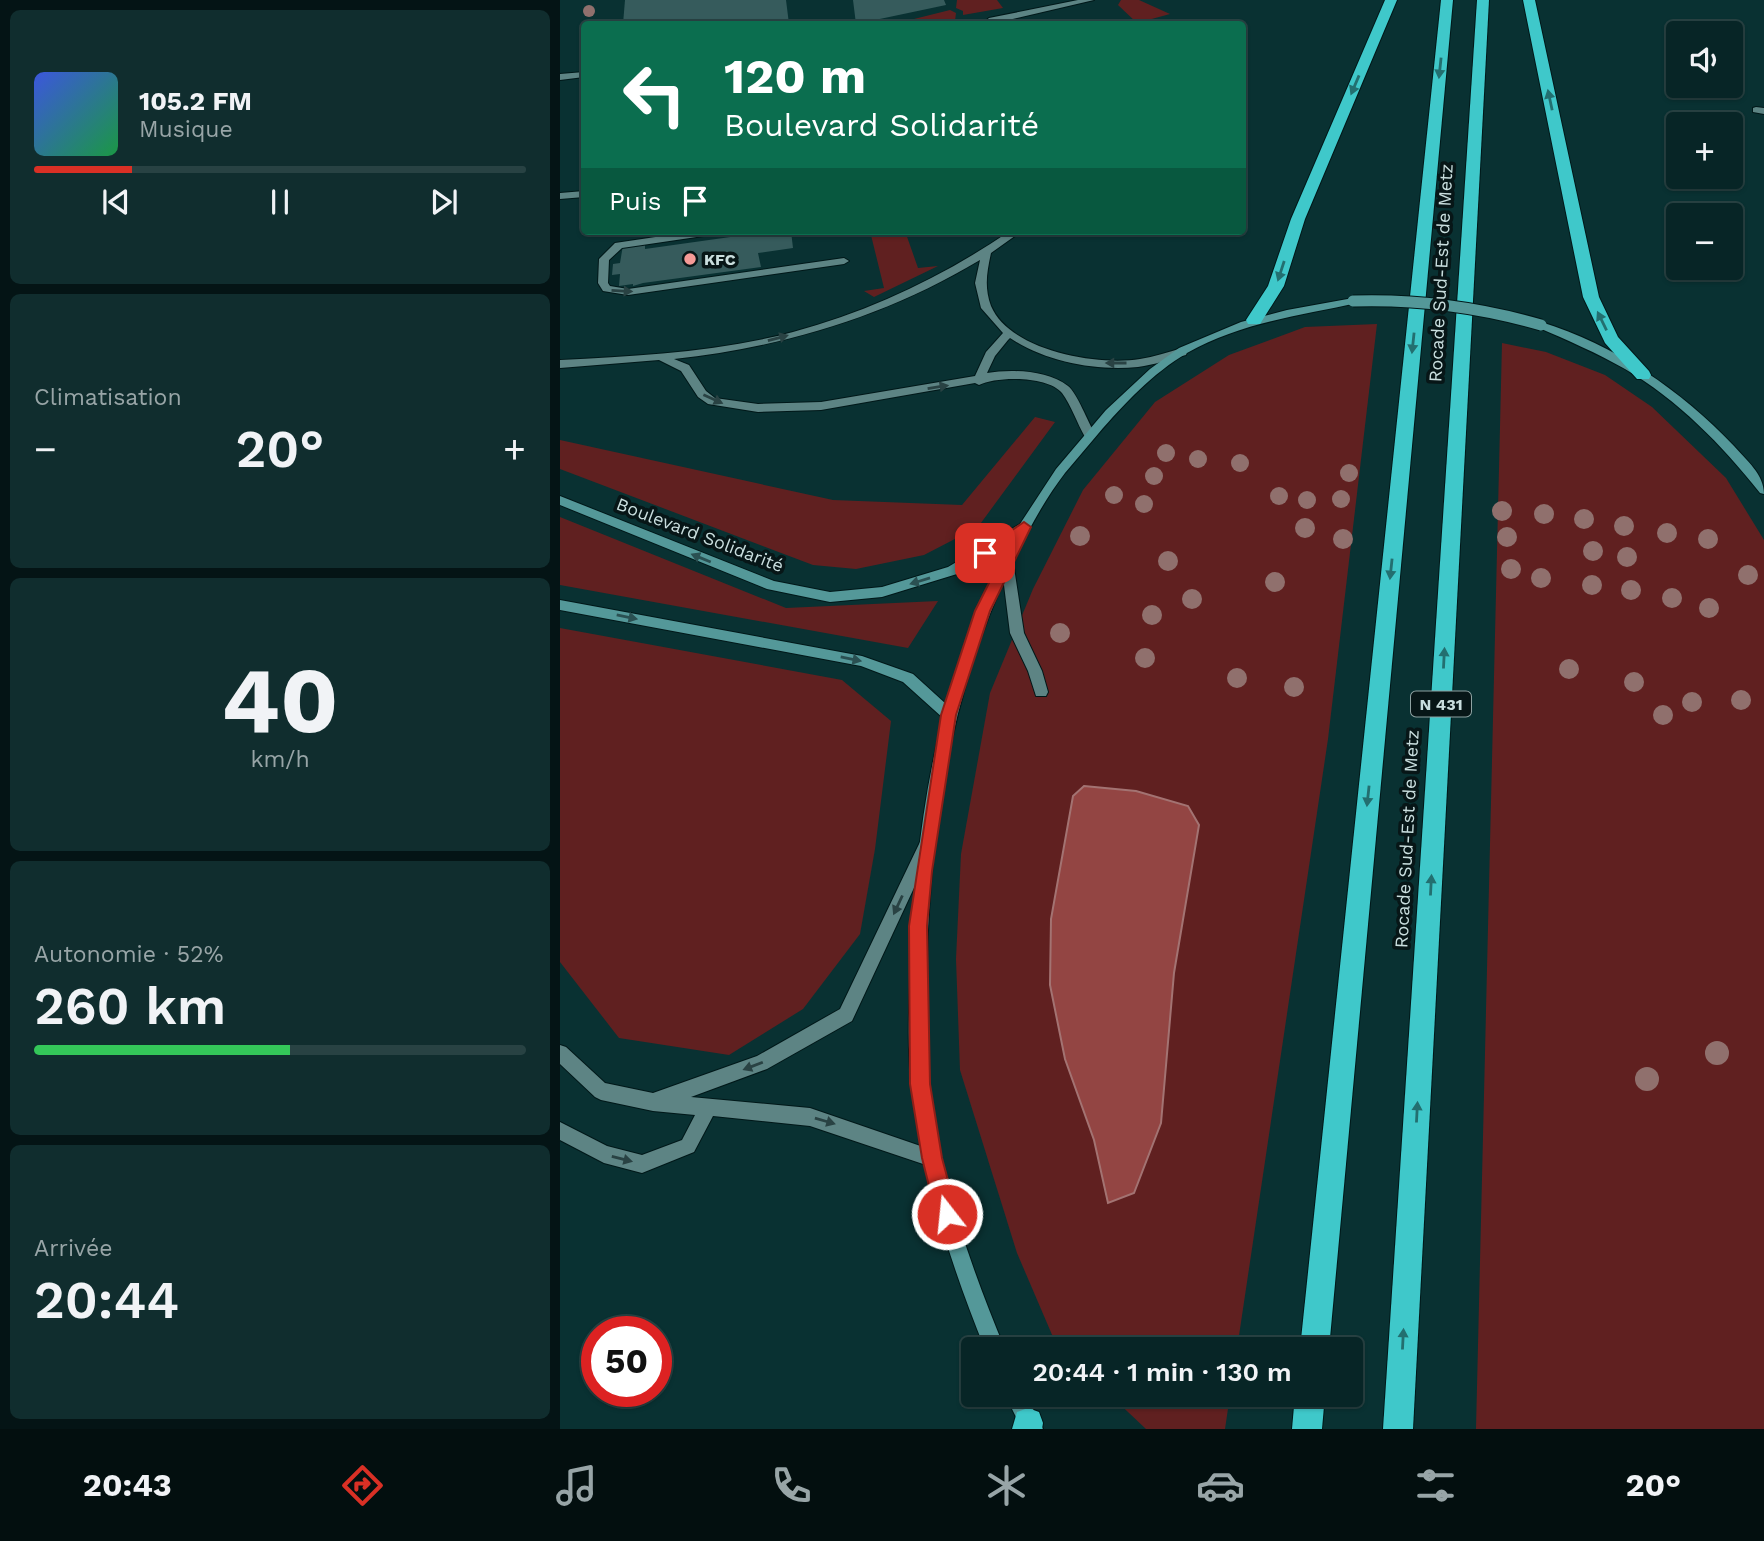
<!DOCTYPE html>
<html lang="fr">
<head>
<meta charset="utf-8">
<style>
	body { margin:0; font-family:"Work Sans",sans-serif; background:#102d2e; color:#f1f3f6; height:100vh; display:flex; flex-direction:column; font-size:26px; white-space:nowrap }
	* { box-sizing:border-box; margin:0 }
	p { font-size:23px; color:#98a5a7 }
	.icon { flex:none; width:38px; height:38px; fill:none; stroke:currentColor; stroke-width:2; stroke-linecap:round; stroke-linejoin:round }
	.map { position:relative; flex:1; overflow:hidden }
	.panel { display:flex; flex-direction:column; gap:10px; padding:10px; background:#041415; width:560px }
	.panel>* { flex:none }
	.banner { position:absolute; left:21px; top:21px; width:665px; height:214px; border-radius:7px; box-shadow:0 2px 5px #0004,0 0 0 2px #284243; background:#0b6e4f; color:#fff; overflow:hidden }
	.buttons { position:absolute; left:1106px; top:21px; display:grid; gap:14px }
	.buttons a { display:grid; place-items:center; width:77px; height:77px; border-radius:7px; background:#072526; box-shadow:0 2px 5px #0004,0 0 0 2px #284243; font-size:35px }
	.speed { position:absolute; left:21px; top:1316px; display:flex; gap:14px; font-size:35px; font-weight:700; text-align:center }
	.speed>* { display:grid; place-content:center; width:91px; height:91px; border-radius:50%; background:#072526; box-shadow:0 2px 5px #0004,0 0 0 2px #284243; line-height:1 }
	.speed .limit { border:10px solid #d22; background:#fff; color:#111 }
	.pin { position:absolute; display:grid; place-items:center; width:60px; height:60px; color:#fff; margin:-30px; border-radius:14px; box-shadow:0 4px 10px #0006 }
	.me { position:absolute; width:77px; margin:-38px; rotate:344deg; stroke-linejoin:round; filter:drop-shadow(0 0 5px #0008) }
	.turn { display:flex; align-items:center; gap:24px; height:147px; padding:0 28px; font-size:32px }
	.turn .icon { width:91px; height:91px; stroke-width:2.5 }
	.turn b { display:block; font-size:49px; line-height:60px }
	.then { display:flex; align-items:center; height:66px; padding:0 28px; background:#0003; gap:14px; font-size:26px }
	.big { font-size:52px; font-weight:600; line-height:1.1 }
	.panel .tile { flex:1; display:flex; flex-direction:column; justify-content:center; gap:10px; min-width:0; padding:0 24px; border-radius:10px; background:#102d2e }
	.panel .dial { align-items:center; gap:0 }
	.dial b { font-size:91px; line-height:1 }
	.song { display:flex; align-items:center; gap:21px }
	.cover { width:84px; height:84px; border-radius:10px; background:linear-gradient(135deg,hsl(230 70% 55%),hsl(140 70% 35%)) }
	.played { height:7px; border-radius:4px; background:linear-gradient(90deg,#d93025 20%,#284243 20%) }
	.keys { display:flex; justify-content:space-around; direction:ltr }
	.heat { display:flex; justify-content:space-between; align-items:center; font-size:38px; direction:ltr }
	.charge { height:10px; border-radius:5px; background:linear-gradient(90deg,#34c759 52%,#284243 0) }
	.trip { position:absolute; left:401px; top:1337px; width:402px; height:70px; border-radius:7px; background:#072526; box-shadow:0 2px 5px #0004,0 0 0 2px #284243; font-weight:600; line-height:70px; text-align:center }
	.tabs { display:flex; height:112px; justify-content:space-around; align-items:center; background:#030f0f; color:#98a5a7 }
	.tabs .icon { width:49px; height:49px }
	.tabs .current { color:#d93025 }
	.tabs b { font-size:32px; color:#f1f3f6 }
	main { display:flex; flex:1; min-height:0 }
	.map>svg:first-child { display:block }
	.green { fill:#602020 }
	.water { fill:#934543; stroke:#a37372; stroke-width:2 }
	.building { fill:#365b5c }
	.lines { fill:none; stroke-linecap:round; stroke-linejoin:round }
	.lane-casing { stroke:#001819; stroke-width:2 }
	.secondary-casing { stroke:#001819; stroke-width:2 }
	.highway-casing { stroke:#001819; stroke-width:2 }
	.lane { fill:#5d8484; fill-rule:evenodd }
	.secondary { fill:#549899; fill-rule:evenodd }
	.highway { fill:#3fc8ca; fill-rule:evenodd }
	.secondary-bridge-casing { stroke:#001819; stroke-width:13; stroke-linecap:butt }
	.secondary-bridge { stroke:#549899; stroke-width:11 }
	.tree { fill:#90706d }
	.oneway { fill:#236f70 }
	.oneway2 { fill:#294243 }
	.oneway3 { fill:#2a5052 }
	.route { fill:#d93025; stroke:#8d1f18; stroke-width:2 }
	.poi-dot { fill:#f59b97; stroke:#071617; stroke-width:2.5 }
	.labels { text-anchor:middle; stroke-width:7; stroke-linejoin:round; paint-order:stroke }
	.far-poi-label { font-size:16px; font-weight:bold; fill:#c9dede; stroke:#071617; text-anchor:start }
	.shield { fill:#071617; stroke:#8fa2a2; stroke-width:2 }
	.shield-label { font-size:16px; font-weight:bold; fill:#c9dede }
	.street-label { font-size:18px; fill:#c9dede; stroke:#071617 }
</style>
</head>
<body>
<main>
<section class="panel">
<div class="tile">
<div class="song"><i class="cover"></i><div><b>105.2 FM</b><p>Musique</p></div></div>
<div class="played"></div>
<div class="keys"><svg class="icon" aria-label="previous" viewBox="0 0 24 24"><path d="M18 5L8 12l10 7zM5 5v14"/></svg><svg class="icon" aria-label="pause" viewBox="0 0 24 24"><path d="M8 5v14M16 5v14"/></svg><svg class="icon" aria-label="next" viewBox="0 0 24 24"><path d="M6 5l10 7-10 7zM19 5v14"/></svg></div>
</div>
<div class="tile"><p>Climatisation</p>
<div class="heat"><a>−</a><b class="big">20°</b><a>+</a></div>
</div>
<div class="tile dial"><b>40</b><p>km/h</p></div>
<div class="tile"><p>Autonomie · 52%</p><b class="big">260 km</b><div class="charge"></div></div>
<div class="tile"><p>Arrivée</p><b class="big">20:44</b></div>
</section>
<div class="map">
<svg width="1204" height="1429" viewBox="0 0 1204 1429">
	<rect width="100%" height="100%" fill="#093132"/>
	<!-- green -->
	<g class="green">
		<path d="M397,0H437L443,8L403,15V11L396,8Z"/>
		<path d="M561,0H579L610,14L577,23L558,5Z"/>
		<path d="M390,10L396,13L395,21L375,24H334Z"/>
		<path d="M310,231H345L358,268L378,266L314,297L304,291L324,288Z"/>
		<path d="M817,324L768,739L677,1349H502L496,1344L457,1253L400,1070L396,959L401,854L430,693L473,589L523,490L595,402L669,355L745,327Z"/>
		<path d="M942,343L986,352L1045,375L1092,407L1166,478L1204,540V1429H916Z"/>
		<path d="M475,417L495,422L418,527L364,555L296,569L253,565L0,469V440L273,500L402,505Z"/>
		<path d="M0,517L226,608L378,601L348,648L0,585Z"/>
		<path d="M0,628L282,680L331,721L315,849L300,934L243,1009L169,1055L59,1038L0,962Z"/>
		<path d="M550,1395H670L665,1429H586Z"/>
	</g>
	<!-- water -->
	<path class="water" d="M524,786L576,791L628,806L639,825L614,973L601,1123L574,1193L548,1203L534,1140L505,1059L490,985L491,919L513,796Z"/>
	<!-- building -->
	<g class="building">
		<path d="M65,0H226L229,24H63Z"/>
		<path d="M293,0H384L386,5L296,24Z"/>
		<path d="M212,231H231L233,248L198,253L201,267L83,283L73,286V284L59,286L60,274L52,275L53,264L60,263L63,245L85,242V249Z"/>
	</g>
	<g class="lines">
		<defs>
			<g id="lane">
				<path d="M518,0H534L431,24H422L429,18Z"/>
				<path d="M24,72V77L0,80V74Z"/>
				<path d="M1196,107L1204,108V114L1193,112V108Z"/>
				<path d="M24,191V197L0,199V193Z"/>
				<path d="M136,231H162L157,234L62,248L49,260L48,283L50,286L68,289L284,258L289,261L284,264L68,295L43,291L38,283L39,259L55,243Z"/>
				<path d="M450,231H462L431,253C427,272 424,287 431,306C450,351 538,366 580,359C594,357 608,352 622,348L627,352L626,355C610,359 594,365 578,367C535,371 486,362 450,338L448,340L435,356L427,373C451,369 487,370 508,386C517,393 528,422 535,434L533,437H525C517,423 511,405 502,393C488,376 437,376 419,385L415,383L261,410L198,412L148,404L138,397L121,371L99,360L0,368V360C78,356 158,352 233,332C311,311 384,276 450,231ZM420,260L415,283L421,308L443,333L426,352L415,376L261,402L198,404L155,398L146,391L129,365L114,359C223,347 325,317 420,260Z"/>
				<path d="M447,556L453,561L464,633L482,671L488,692L486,696H476L468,671L450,633L441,561Z"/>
				<path d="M365,840L370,842L373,847L292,1021L207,1069L131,1097L250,1108L378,1152L381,1158L378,1164L372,1167L250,1126L153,1116L134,1152L82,1173L44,1163L0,1140V1122L47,1146L82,1155L122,1140L135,1115L93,1111L41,1100L35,1097L0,1064V1045L6,1047L45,1083L93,1093L197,1056L280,1009L360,842Z"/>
			</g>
			<g id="secondary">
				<path d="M793,298L797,299V303C738,316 680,323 627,353C593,373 564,404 538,434C527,447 516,460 505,473C482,503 464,538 448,572C391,693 370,827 367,961C366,1003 364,1046 369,1088C380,1179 410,1265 445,1349H425C391,1265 363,1179 352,1088C347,1052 349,1013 350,977C353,889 361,803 383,718L343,682L301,666L0,610V600L302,656L353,674L386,704L418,607L450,541L397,574L322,597L270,602L207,589L0,505V496L214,581L270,592L322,587L388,567L460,524L496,469L546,410L590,369L619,348L681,322L727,310Z"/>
				<path d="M981,322C1054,344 1122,391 1174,446C1187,461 1204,474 1204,494L1200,493C1162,445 1118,400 1065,369C1037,353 1007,340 977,327V323Z"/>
				<path d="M445,1395H466L483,1429H462Z"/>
			</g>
			<g id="highway">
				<path d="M825,0H837L745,219L724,286L700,324H688L686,320L708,286L731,219Z"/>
				<path d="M881,0H893L769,1349H740Z"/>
				<path d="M917,0H929L853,1429H823Z"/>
				<path d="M963,0H975L1039,297L1058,337L1089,371L1091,375L1089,379H1077L1045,343L1023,297Z"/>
				<path d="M735,1395H765L762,1429H732Z"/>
				<path d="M468,1408L479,1412L483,1423L482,1429H452L457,1412Z"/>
			</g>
		</defs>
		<!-- lane casing -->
		<use href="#lane" class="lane-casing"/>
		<!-- secondary casing -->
		<use href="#secondary" class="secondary-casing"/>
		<!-- highway casing -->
		<use href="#highway" class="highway-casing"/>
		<!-- lane -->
		<use href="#lane" class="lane"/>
		<!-- secondary -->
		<use href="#secondary" class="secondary"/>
		<!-- highway -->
		<use href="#highway" class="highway"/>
		<defs>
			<path id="secondary-bridge" d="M793,301C858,299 919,307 981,325"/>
		</defs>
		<!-- secondary-bridge casing -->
		<use href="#secondary-bridge" class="secondary-bridge-casing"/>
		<!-- secondary-bridge -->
		<use href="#secondary-bridge" class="secondary-bridge"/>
	</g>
	<!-- trees -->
	<g class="tree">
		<circle cx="29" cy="11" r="6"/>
		<circle cx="606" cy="453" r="9"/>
		<circle cx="638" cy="459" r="9"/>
		<circle cx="680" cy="463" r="9"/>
		<circle cx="789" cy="473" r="9"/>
		<circle cx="594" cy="476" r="9"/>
		<circle cx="554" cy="495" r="9"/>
		<circle cx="719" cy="496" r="9"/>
		<circle cx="781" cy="499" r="9"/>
		<circle cx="747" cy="500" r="9"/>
		<circle cx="584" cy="504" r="9"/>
		<circle cx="942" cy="511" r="10"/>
		<circle cx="984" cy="514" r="10"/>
		<circle cx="1024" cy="519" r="10"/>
		<circle cx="1064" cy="526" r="10"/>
		<circle cx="745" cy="528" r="10"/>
		<circle cx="1107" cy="533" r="10"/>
		<circle cx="520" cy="536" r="10"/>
		<circle cx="947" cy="537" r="10"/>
		<circle cx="783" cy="539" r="10"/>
		<circle cx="1148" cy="539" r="10"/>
		<circle cx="1033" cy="551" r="10"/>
		<circle cx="1067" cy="557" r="10"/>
		<circle cx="608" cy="561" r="10"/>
		<circle cx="951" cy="569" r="10"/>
		<circle cx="1188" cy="575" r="10"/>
		<circle cx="981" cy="578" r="10"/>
		<circle cx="715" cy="582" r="10"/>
		<circle cx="1032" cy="585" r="10"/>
		<circle cx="1071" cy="590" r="10"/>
		<circle cx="1112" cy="598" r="10"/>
		<circle cx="632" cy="599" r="10"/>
		<circle cx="1149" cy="608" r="10"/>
		<circle cx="592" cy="615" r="10"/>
		<circle cx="500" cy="633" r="10"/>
		<circle cx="585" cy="658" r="10"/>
		<circle cx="1009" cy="669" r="10"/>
		<circle cx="677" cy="678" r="10"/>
		<circle cx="1074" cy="682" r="10"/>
		<circle cx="734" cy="687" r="10"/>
		<circle cx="1181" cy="700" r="10"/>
		<circle cx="1132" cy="702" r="10"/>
		<circle cx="1103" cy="715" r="10"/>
		<circle cx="1157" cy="1053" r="12"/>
		<circle cx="1087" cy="1079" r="12"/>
	</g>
	<!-- one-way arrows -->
	<defs><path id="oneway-solid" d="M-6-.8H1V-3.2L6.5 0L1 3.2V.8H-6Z" transform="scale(1.75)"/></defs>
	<g class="oneway">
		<use href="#oneway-solid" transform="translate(880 68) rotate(96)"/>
		<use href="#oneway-solid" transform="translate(795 85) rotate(113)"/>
		<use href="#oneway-solid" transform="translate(990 100) rotate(-102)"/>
		<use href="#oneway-solid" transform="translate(721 271) rotate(108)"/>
		<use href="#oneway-solid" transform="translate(1042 321) rotate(-116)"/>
		<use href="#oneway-solid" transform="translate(853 343) rotate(96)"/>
		<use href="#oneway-solid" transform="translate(831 569) rotate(96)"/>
		<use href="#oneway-solid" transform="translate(884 658) rotate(-87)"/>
		<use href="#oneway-solid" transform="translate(808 796) rotate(96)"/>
		<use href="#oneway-solid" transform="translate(871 885) rotate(-87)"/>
		<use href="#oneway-solid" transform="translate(857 1112) rotate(-87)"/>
		<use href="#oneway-solid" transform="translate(843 1339) rotate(-87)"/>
	</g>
	<g class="oneway2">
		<use href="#oneway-solid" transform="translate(62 291) rotate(3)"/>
		<use href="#oneway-solid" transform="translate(218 338) rotate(-15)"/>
		<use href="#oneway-solid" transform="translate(556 363) rotate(-180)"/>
		<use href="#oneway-solid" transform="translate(378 387) rotate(-9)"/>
		<use href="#oneway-solid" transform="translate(153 399) rotate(24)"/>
		<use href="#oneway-solid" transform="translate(338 905) rotate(115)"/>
		<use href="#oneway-solid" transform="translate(193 1066) rotate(159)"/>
		<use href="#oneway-solid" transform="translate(265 1121) rotate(16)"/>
		<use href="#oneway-solid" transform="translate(62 1159) rotate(14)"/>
	</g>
	<g class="oneway3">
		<use href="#oneway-solid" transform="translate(141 558) rotate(-158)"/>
		<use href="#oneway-solid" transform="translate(360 581) rotate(163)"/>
		<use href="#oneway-solid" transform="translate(67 617) rotate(11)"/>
		<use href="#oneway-solid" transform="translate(291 659) rotate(11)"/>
	</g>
	<!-- route -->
	<path class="route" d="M464,522L471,527L430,611L396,715L372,871L367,926L370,1084L382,1158L397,1214L394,1222L387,1225L379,1222L376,1214L362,1158L350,1084L349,926L381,715L415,611L448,545L425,558L418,553Z"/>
	<!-- markers -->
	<circle class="poi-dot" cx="130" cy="259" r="7"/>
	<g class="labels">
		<!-- far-poi labels -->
		<g class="far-poi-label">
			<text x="144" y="265">KFC</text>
		</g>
		<!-- shield labels -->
		<rect class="shield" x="851" y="691.5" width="60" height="25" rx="5"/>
		<g class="shield-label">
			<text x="881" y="710">N 431</text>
		</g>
		<!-- street labels -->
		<g class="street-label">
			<text transform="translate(881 273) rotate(-87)" y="6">Rocade Sud-Est de Metz</text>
			<text transform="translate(140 535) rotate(21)" y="6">Boulevard Solidarité</text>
			<text transform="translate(847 839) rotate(-87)" y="6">Rocade Sud-Est de Metz</text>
		</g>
	</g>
</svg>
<div class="buttons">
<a><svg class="icon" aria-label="sound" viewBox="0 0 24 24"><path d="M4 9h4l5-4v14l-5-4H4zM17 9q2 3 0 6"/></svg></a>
<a>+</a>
<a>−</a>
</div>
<div class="speed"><div class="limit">50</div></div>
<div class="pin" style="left:425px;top:553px;background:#d93025"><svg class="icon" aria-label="arrive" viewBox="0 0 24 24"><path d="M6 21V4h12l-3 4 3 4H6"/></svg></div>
<svg class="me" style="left:387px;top:1214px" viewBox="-20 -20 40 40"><circle r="17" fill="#d93025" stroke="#fff" stroke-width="3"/><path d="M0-11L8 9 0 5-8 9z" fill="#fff"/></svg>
<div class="trip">20:44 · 1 min · 130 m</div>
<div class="banner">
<div class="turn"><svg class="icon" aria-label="left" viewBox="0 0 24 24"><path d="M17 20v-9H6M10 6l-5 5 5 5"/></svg><div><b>120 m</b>Boulevard Solidarité</div></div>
<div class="then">Puis<svg class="icon" aria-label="arrive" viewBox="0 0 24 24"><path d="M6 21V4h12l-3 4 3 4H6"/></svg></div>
</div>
</div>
</main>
<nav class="tabs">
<b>20:43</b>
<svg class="icon current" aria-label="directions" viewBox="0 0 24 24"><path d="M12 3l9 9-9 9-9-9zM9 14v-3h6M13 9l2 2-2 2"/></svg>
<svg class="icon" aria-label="music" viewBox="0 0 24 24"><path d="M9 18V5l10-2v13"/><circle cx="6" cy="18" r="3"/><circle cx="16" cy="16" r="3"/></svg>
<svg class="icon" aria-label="phone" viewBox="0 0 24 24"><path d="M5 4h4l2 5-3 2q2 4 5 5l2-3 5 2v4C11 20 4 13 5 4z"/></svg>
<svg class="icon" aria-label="climate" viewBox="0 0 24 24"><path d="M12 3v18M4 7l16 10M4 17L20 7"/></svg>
<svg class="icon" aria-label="car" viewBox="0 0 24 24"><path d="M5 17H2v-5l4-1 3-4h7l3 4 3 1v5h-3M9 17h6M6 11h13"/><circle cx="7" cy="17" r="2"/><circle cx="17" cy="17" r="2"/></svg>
<svg class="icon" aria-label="filters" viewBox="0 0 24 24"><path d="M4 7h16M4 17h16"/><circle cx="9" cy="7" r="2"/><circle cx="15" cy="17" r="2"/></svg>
<b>20°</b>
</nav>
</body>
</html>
